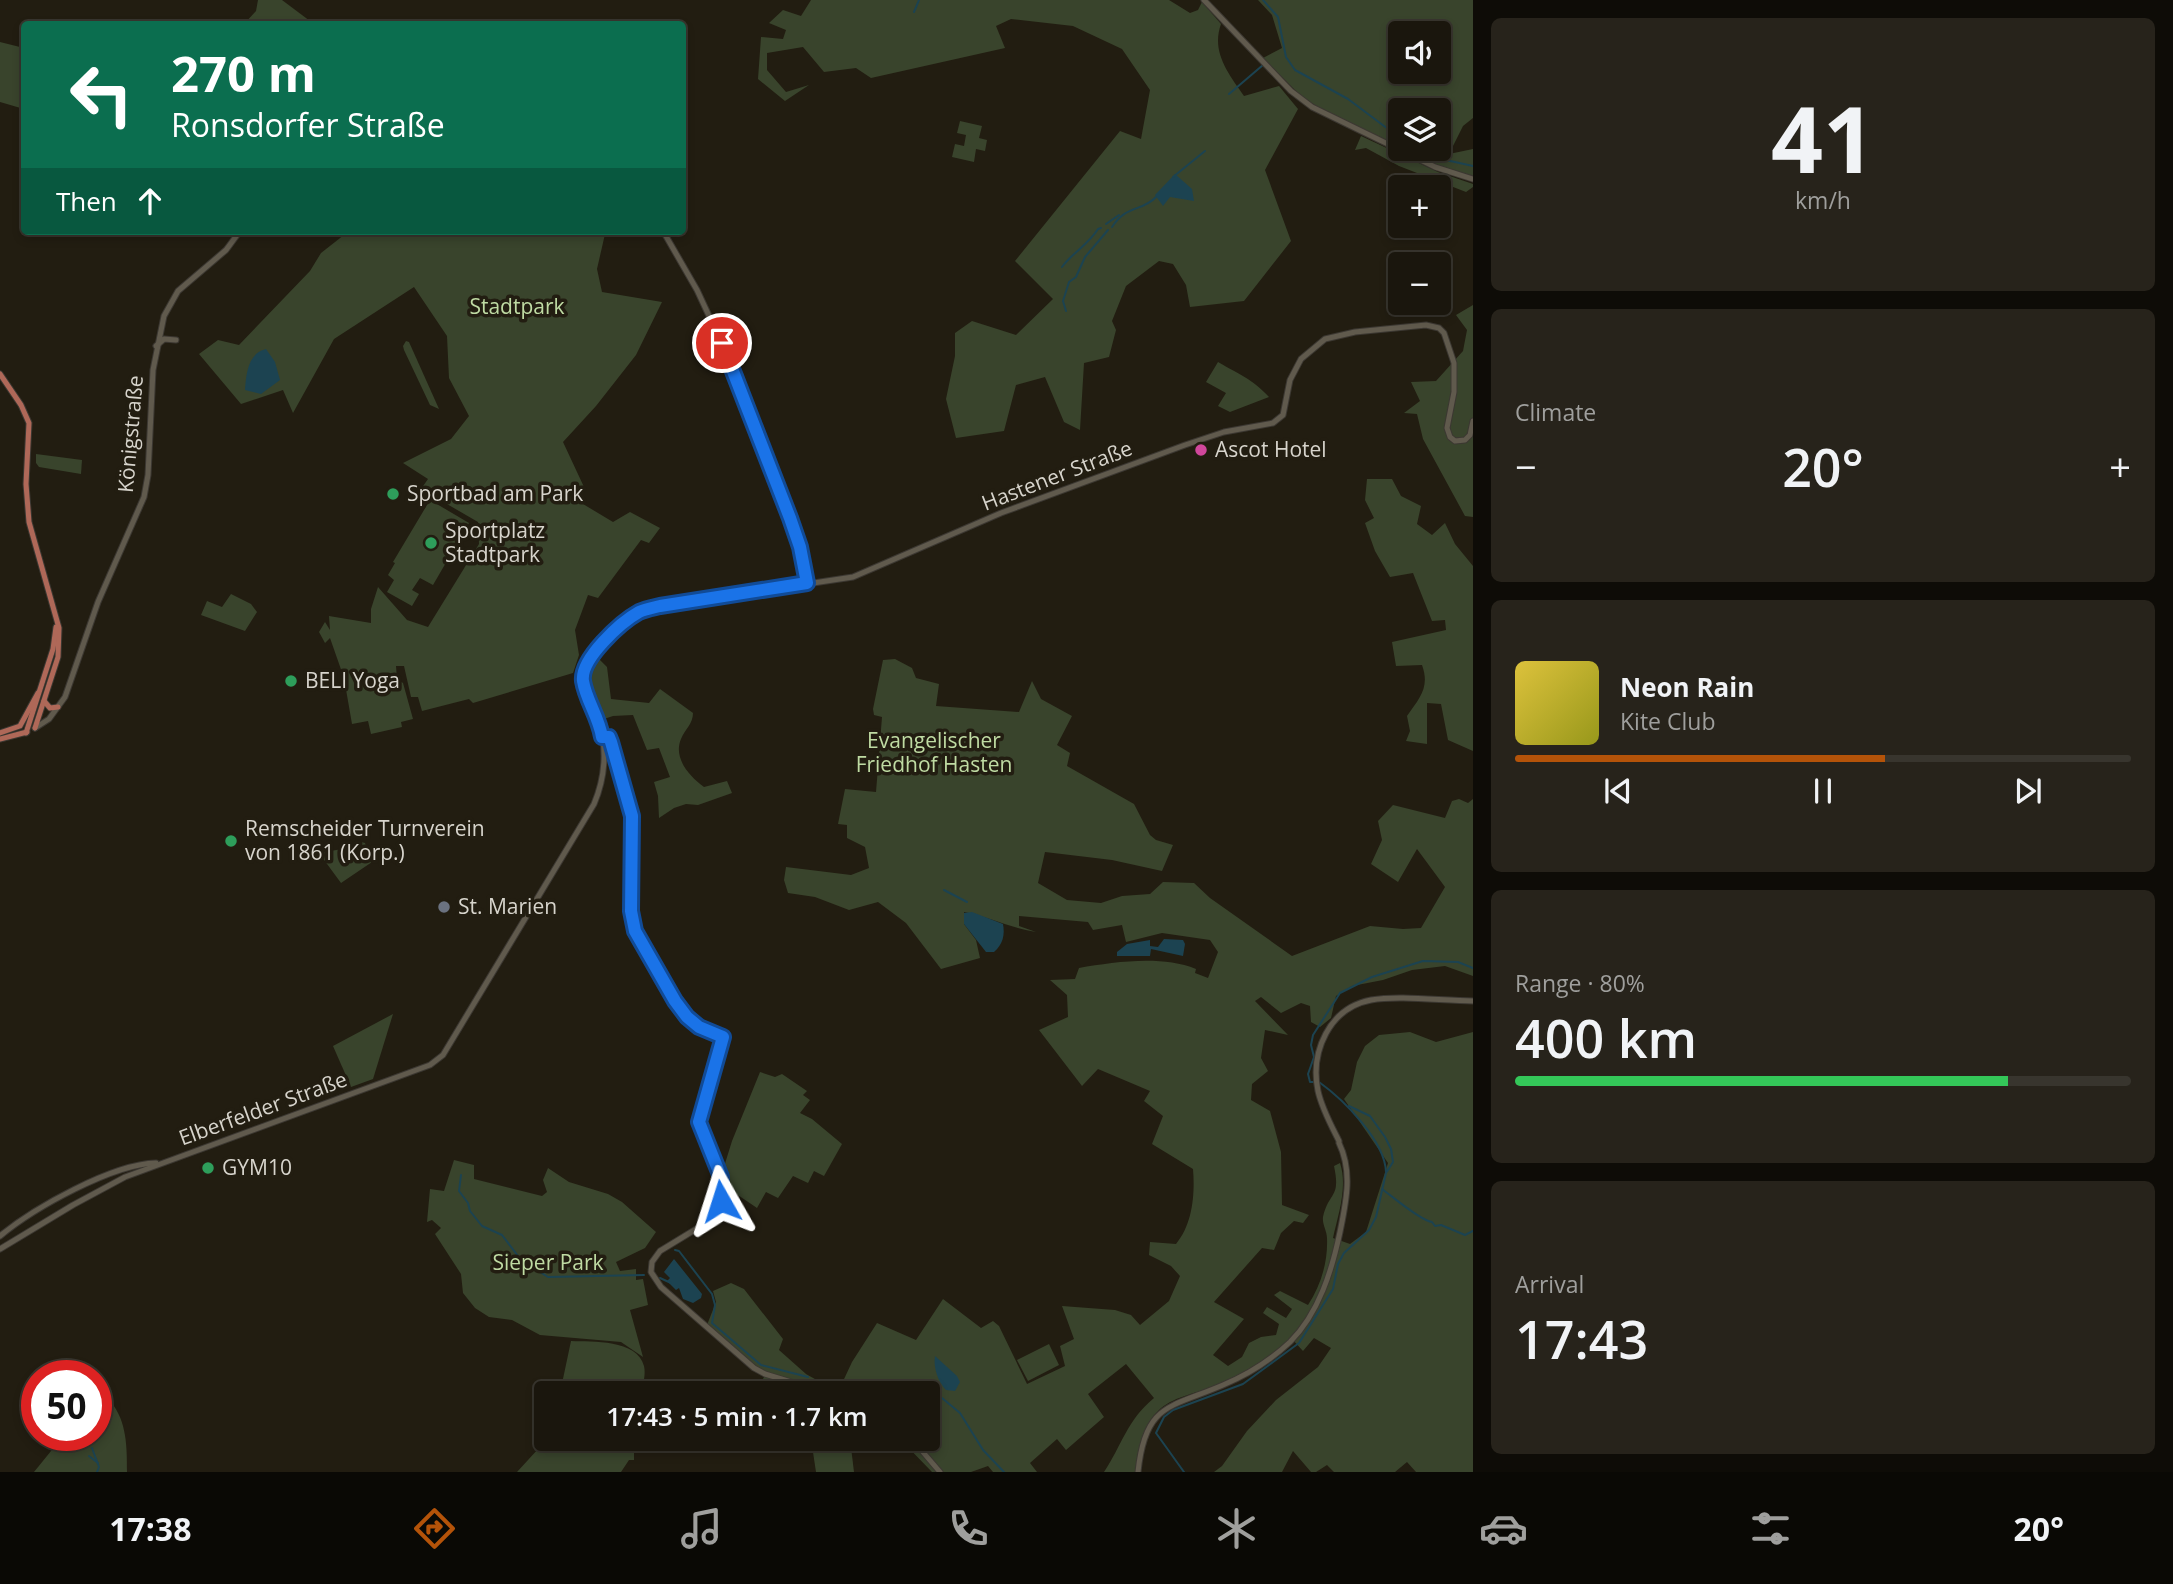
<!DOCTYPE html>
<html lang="en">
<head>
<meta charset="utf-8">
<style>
	body { margin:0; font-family:"Open Sans",sans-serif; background:#27231b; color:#f1f3f6; height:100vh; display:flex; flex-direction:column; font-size:26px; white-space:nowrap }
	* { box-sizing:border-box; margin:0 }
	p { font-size:23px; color:#9f9f9d }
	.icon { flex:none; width:38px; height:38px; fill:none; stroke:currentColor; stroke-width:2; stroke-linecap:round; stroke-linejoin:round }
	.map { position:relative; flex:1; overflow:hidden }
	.drawer { display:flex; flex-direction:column; gap:18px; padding:18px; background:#0e0c07; width:700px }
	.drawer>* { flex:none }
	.guide { position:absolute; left:21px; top:21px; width:665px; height:214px; border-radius:7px; box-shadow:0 4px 10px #0003,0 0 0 2px #38352e; background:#0b6e4f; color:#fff; overflow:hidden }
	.controls { position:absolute; left:1388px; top:21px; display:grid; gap:14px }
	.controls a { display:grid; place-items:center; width:63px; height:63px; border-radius:7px; background:#1a160d; box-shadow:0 4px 10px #0003,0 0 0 2px #38352e; font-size:35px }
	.speed { position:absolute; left:21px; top:1360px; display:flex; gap:14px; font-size:35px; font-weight:700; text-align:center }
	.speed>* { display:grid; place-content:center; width:91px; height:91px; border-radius:50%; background:#1a160d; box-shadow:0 4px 10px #0003,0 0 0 2px #38352e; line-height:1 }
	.speed .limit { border:10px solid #d22; background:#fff; color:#111 }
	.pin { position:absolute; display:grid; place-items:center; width:60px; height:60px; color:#fff; margin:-30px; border:4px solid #fff; border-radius:50%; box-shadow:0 2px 7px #0007 }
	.me { position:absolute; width:77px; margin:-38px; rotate:354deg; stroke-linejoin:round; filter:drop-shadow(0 0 5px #0008) }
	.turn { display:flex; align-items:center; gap:24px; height:147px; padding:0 35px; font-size:32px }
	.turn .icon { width:91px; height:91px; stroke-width:2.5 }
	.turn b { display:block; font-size:49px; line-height:60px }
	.then { display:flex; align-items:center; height:66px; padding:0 35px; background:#0003; gap:14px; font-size:26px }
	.big { font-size:52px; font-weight:600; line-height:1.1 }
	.drawer .tile { flex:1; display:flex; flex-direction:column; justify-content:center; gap:10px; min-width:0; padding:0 24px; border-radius:10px; background:#27231b }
	.drawer .dial { align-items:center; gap:0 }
	.dial b { font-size:91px; line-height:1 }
	.song { display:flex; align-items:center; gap:21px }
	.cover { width:84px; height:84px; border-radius:10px; background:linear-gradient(135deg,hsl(50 70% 55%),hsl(60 70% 35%)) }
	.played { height:7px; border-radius:4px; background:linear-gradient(90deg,#b45309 60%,#38352e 60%) }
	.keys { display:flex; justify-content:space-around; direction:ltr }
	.heat { display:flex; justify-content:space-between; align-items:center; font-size:38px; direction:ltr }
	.charge { height:10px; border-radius:5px; background:linear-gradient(90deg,#34c759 80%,#38352e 0) }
	.trip { position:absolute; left:534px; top:1381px; width:406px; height:70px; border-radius:7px; background:#1a160d; box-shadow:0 4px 10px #0003,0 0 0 2px #38352e; font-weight:600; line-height:70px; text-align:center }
	.menu { display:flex; height:112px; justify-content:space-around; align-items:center; background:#0a0905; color:#9f9f9d }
	.menu .icon { width:49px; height:49px }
	.menu .active { color:#b45309 }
	.menu b { font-size:32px; color:#f1f3f6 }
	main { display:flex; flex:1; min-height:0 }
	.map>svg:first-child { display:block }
	.green { fill:#39442c; fill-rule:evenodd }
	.water { fill:#1c4351 }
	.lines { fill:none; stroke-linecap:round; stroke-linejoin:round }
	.stream { stroke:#1c4351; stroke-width:2 }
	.secondary-casing { stroke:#3c3832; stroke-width:7 }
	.primary-casing { stroke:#3c3832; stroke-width:7 }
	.secondary { stroke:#605a4d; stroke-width:5 }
	.primary { stroke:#af6858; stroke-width:5 }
	.route-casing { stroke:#114b97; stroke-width:18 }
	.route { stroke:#1a73e8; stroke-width:12 }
	.hotel-dot { fill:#d1479c; stroke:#221d11; stroke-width:2.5 }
	.leisure-dot { fill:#2e9e5b; stroke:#221d11; stroke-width:2.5 }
	.worship-dot { fill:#6b7280; stroke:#221d11; stroke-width:2.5 }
	.labels { text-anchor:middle; stroke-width:7; stroke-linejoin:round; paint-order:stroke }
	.park-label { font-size:21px; fill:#bfdba3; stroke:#221d11 }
	.street-label { font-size:21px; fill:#d7d4cc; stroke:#221d11 }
	.poi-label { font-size:21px; fill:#d7d4cc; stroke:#221d11; text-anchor:start }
</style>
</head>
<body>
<main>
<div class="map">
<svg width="1473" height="1472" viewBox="0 0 1473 1472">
	<rect width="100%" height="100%" fill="#221d11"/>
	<!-- green -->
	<g class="green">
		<path d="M258,0H282L314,24H244L256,11Z"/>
		<path d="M811,0H1169L1190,13L1198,10L1202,2L1221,24C1211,52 1228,73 1244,96L1279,86L1298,109L1265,170L1291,241L1244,301L1190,307L1186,285L1173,264L1159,261L1126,286L1112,321L1116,330L1109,357L1084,363L1080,430L1064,422L1045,377L1016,385L1004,431L956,438L946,399L955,356V333L972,321L1016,335L1053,299L1015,261L1120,131L1141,139L1150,90L1122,49L1073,26L1011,19L996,26L1005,48L871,78L856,68L824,72L803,47L767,53V70L786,92L809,85L785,101L758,79L761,37L783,39L786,30L769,23L783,10L801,16Z"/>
		<path d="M1258,0H1473V118L1463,126L1449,154L1473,149V176L1442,168L1403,149H1438V110H1400V147L1316,106L1299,94L1263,58L1282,48L1272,15ZM1400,33H1438V72H1400Z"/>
		<path d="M0,42L24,48V109L0,102Z"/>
		<path d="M960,121L982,126L979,138L987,140L985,151L976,149L974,162L952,157L955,144L964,146L966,135L957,133Z"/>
		<path d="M1361,136L1438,172L1473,184V187L1466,192L1399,166L1366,148L1355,150Z"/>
		<path d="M349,231H611L605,234L597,269L602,292L662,302L636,355L596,406L563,442L584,487L568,495L613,522L630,512L660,528L649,543L641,540L598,598L588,595L575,630L579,655L573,673L473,703L469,699L422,711L418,697H411L404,666H396L397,679L403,683L413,719L401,722L402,727L371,734L368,721L352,724L344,678L330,638L325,643L319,632L325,622L330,630L329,616L371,623V609L378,587L407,620L428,627L479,544L478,522L421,489L428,479L403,463L451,439L469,416L449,378L447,336L414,287L334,339L293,413L283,390L241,404L199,354L218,340L239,345L310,271L321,253Z"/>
		<path d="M1473,305V517L1465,516L1423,439L1417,414L1404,413L1420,401L1411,382L1436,381L1463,351L1467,330L1456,315Z"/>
		<path d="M406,341L409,342L439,409L430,405L404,350L403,346Z"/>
		<path d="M1218,362C1240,375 1251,378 1269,397L1230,412L1218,406L1226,393L1206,382Z"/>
		<path d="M36,454L82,460L81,474L39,467L36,463Z"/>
		<path d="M1367,479H1392L1401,496L1421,506L1417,524L1432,535L1445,523L1455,544L1473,566V751L1448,740L1441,704L1427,703V744L1406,741L1410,731L1407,716C1420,698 1430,687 1422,665L1396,666L1392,642L1446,630L1445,620L1432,621L1413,573L1390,577L1375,551L1365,523L1374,518L1365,500Z"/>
		<path d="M430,500L469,523L433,585L420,578L412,590L419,594L412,606L387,592L394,580L388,575L395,563L393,562Z"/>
		<path d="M231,594L251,604L257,612L245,631L201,615L207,601L222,607Z"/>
		<path d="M597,657L607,667L611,699L649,703L660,689L693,713C693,724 685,729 681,739C673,758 689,776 704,787L727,781L732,793L698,805L686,804L674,808L659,818L658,796L654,782L670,777L659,748L647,750L633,715L613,716L601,720C594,696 584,679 597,657Z"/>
		<path d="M895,659L912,668L916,678L939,684L936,706L1019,712L1032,681L1041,699L1072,716L1057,745L1070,753L1067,766L1134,804L1150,835L1156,840L1173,845L1162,871L1112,860L1045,852L1038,883L1067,900L1101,903L1122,896L1150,894L1163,882L1194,883L1210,898L1292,956L1370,926L1403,929L1421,928L1445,887L1417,849L1398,882L1371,864L1382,840L1378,821L1393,805L1445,818L1452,801L1459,799L1468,803L1473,799V976L1445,966L1412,970L1383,980L1352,986L1336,996L1331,1018L1320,1027L1311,1022L1310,1006L1301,1003L1281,1013L1261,997L1255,1001L1288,1035L1265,1030L1261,1058L1268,1071L1252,1084L1251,1100L1270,1111L1281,1152L1282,1205L1309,1215L1303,1223L1294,1221L1281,1233L1274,1250L1262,1248L1214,1302L1244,1319L1213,1355L1228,1366L1242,1357L1249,1343L1261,1337L1276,1335L1279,1324L1263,1313L1267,1307L1286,1318L1292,1309L1274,1295L1280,1291L1308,1305C1321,1285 1328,1262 1327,1238C1327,1231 1322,1224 1323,1217C1329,1191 1341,1199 1334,1166L1340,1163C1348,1187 1338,1215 1333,1238L1350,1244L1366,1232L1388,1163L1344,1099L1351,1090L1357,1062L1365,1046L1379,1035L1410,1032L1436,1042L1473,1032V1472H1416L1407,1462L1395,1472H1334L1327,1465L1316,1472H1311L1293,1451L1282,1472H1214L1222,1466L1247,1431L1276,1400L1318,1367L1331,1348L1314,1338L1303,1351L1291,1338C1275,1358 1237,1377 1212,1387C1194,1394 1172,1397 1158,1411C1142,1427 1138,1451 1137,1472H1104C1122,1445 1127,1420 1154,1398L1126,1364L1088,1394L1104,1417L1066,1450L1057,1439L1030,1463L1037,1472H993L988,1466L971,1472H932L900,1439L928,1438V1393H763L757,1391L765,1375L707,1325L716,1302L713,1291L731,1283L744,1289L783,1339L779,1350L806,1374L838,1392L852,1362L877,1323L916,1340L943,1299L981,1328L993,1321L999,1326L1027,1384L1065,1366L1060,1346L1074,1339L1062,1306L1115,1310L1131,1315L1140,1325L1169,1301L1180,1276L1171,1266L1149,1255L1150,1242L1176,1244C1193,1224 1195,1193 1193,1169L1152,1144L1163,1116L1144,1101L1150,1091L1098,1069L1082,1086L1039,1030L1068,1017L1067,995L1050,980L1075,979L1079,968C1115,962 1161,955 1196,969L1195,973L1208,978L1218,952L1210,940L1162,933L1126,942L1122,925L1093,930L1088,922L1019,916V926L1036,932C1010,928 990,917 964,912V924L976,940L980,958L941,969L906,923L878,902L849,910L815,897L788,893L784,880L786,867L851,875L869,868L865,847L847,838V825L838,824L845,789L876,792L882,717L874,715L873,709L883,660Z"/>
		<path d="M357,841L365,843L372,862L341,883L319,853L342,849Z"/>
		<path d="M393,1014L373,1079L351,1087L333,1046Z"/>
		<path d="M760,1072L775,1077L782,1074L807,1091L803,1095L810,1100L800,1113L812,1119L842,1144L824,1176L814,1171L808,1183L793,1176L778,1198L766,1192L757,1208L726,1187L723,1170L732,1141Z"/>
		<path d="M454,1160L474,1165V1179L542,1196L547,1192L543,1180L548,1168L569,1182L608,1194L622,1202L656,1232L645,1248L616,1262L620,1271L636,1269V1280L643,1279L648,1305L630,1310L643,1357L621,1342L540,1335L512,1320L489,1317L475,1308L463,1293L461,1274L435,1234L441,1228L432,1220L427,1222L430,1189L444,1191Z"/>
		<path d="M571,1341C592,1342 637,1339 644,1366C646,1374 643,1385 641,1393H560Z"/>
		<path d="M1049,1344L1059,1365L1028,1381L1017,1360Z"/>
		<path d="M111,1402C127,1422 127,1447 127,1472H34L64,1435H96V1417Z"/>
		<path d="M546,1434V1438L634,1439V1460H629L621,1472H517L539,1448Z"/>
		<path d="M811,1439H850L854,1472H816Z"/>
	</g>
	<!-- water -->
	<g class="water">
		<path d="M1175,174L1192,189L1194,201L1170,197L1163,206L1155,195Z"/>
		<path d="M266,349L275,362L280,380L261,394L245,390C246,374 248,353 266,349Z"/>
		<path d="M972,912L1003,924C1005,935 1003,944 994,952H986L964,924V913Z"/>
		<path d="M1164,939L1183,940L1185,944L1183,956L1151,949L1150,956H1117V952L1127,944L1150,940V946L1158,947Z"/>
		<path d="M674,1259L702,1294L701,1298L693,1303L683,1299L679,1288L676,1290L667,1281L670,1278L664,1272Z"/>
		<path d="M935,1356L957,1376L960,1382L955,1391L946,1390C938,1382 933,1367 935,1356Z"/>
	</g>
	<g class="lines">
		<!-- stream -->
		<g class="stream">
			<path d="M1263,0L1278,17L1286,57L1295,70L1348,99L1400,138"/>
			<path d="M914,12L919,0"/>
			<path d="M1229,94L1263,65"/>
			<path d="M1420,149L1437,158L1473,166"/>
			<path d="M1173,177L1205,151"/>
			<path d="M1106,224L1119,215"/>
			<path d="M1112,227C1127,204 1142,212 1156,197"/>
			<path d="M1062,267C1072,253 1088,245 1098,229L1101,228"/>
			<path d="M1066,311L1063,301L1069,282L1076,277L1085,257L1108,230"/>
			<path d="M944,890L967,902"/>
			<path d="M1313,1082H1310L1308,1074L1314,1057L1311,1045L1313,1035L1340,993L1372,977L1423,961L1458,962L1473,968"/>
			<path d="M1319,1082C1344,1100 1385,1141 1386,1172"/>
			<path d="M461,1175L459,1191L468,1203L470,1211L482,1226L502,1235L521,1260L548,1277L644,1275"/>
			<path d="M1382,1189C1393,1197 1421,1221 1432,1222L1435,1226L1441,1225L1465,1235L1473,1231"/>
			<path d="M675,1250L679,1251L712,1294L715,1305L712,1323L761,1365L808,1377"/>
			<path d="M660,1278L671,1283"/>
			<path d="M844,1387H873L901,1393"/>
			<path d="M923,1393L928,1390L939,1397"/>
			<path d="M942,1398L960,1413L983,1450L1004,1472"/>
			<path d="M92,1448L99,1467L97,1472"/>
			<path d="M89,1456L98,1463"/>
			<path d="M1184,1472L1156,1433L1164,1417L1173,1410L1243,1384L1299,1343L1333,1289L1338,1264L1344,1253L1369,1230L1376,1217L1386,1173L1393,1162L1391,1149L1385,1137L1370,1116L1349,1106"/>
		</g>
		<defs>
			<g id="secondary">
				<path d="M1204,0L1291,91L1312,107L1435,167L1473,179"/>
				<path d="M663,231L697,290L730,361L800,547L807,583"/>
				<path d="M156,346L164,339L176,340"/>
				<path d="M35,728L49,719L65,697L98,602L144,497L148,475L153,370L164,316L178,291L226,250L240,231"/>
				<path d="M602,737H609L611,742L632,816L631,911L635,931L675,1001L687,1017L696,1025L724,1038L699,1122L721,1177L723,1189L719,1208L706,1223L660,1251L652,1262L651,1272L661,1287L754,1368L765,1374L827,1393"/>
				<path d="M1339,1141C1331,1125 1322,1109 1318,1091C1310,1052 1329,1008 1371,1000C1400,995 1443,1001 1473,1001"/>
				<path d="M0,1236C34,1208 112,1164 156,1163"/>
				<path d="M0,1249L73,1205L125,1177L430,1065L443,1055L594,804C605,778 608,748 598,720C593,705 580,686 583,669C586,655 601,646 610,636C626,621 639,611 660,606L853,577L1001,513L1185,445L1224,432L1273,423L1283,415L1290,380L1301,359L1325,339L1355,332L1426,325L1439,328L1444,333L1454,363V392L1447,428L1450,437L1455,441L1465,440L1470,435L1473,421"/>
				<path d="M911,1438L940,1472"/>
				<path d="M1138,1472C1145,1403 1170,1408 1223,1385C1247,1375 1271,1360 1290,1342C1319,1313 1332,1270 1340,1232C1346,1202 1353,1172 1339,1143"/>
			</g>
			<g id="primary">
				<path d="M0,374L21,405L29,423L26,484L29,522L59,628L58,657L35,728"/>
				<path d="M44,701L50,708L58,707"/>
				<path d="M0,733L20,726L38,693"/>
				<path d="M26,733L53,649L56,627"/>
				<path d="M0,739L27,732"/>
			</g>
		</defs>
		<!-- secondary casing -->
		<use href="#secondary" class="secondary-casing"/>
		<!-- primary casing -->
		<use href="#primary" class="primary-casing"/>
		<!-- secondary -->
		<use href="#secondary" class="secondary"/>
		<!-- primary -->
		<use href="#primary" class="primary"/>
	</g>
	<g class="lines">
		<defs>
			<path id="route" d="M721,1201V1177L699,1122L723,1037L699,1027L687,1017L675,1001L635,931L631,911L632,816L611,742L609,737H602C599,717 586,700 583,681C580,659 621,622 639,612C646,609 652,608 660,606L807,583L800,547L790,518L722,343"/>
		</defs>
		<!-- route casing -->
		<use href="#route" class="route-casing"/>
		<!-- route -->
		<use href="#route" class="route"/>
	</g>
	<!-- markers -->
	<circle class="hotel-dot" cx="1201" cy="450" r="7"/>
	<g class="leisure-dot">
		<circle cx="393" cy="494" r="7"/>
		<circle cx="431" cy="543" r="7"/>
		<circle cx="291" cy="681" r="7"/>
		<circle cx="231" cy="841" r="7"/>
		<circle cx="208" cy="1168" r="7"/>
	</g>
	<circle class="worship-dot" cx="444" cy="907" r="7"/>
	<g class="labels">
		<!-- park labels -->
		<g class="park-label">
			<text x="517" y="314">Stadtpark</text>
			<text x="934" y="748">Evangelischer<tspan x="934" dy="24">Friedhof Hasten</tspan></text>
			<text x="548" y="1270">Sieper Park</text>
		</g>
		<!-- street labels -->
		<g class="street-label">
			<text transform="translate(131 434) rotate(-85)" y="7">Königstraße</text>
			<text transform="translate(1057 476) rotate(-21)" y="7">Hastener Straße</text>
			<text transform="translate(263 1109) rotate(-20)" y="7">Elberfelder Straße</text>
		</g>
		<!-- poi labels -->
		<g class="poi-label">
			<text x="1215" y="457">Ascot Hotel</text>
			<text x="407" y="501">Sportbad am Park</text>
			<text x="445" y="538">Sportplatz<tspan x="445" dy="24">Stadtpark</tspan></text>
			<text x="305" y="688">BELI Yoga</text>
			<text x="245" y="836">Remscheider Turnverein<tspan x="245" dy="24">von 1861 (Korp.)</tspan></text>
			<text x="458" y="914">St. Marien</text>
			<text x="222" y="1175">GYM10</text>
		</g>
	</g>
</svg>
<div class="controls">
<a><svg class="icon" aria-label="sound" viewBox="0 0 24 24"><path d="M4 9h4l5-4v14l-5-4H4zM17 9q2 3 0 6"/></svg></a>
<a><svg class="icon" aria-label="layers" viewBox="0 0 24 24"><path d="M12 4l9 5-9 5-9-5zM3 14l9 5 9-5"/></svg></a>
<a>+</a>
<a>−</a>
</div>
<div class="speed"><div class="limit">50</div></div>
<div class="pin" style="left:722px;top:343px;background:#d93025"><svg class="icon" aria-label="arrive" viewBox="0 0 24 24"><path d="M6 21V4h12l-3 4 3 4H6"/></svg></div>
<svg class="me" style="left:721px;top:1201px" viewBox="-20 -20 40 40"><path d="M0-17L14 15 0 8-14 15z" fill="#1a73e8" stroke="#fff" stroke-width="4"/></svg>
<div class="trip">17:43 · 5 min · 1.7 km</div>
<div class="guide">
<div class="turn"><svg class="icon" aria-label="left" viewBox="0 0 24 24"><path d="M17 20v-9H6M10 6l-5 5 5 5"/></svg><div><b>270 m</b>Ronsdorfer Straße</div></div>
<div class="then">Then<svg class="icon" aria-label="ahead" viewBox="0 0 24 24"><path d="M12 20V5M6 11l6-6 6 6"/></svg></div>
</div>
</div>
<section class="drawer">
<div class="tile dial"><b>41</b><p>km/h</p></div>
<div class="tile"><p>Climate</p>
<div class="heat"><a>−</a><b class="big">20°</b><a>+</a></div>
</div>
<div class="tile">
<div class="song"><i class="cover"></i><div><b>Neon Rain</b><p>Kite Club</p></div></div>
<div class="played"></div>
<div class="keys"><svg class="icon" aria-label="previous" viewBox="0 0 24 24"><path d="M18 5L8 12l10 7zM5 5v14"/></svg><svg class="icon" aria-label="pause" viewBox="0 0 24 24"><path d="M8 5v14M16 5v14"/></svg><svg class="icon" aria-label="next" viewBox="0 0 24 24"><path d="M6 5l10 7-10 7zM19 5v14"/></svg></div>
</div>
<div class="tile"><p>Range · 80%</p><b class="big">400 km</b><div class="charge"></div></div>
<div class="tile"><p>Arrival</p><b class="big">17:43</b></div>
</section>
</main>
<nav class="menu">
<b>17:38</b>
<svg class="icon active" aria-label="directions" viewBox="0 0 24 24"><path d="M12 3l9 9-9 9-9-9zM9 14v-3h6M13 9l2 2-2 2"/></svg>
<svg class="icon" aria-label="music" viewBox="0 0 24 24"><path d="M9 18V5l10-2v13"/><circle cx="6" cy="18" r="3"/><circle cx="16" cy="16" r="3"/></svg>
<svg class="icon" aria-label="phone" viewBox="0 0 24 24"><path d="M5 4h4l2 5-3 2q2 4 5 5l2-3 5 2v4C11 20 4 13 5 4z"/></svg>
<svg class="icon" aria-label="climate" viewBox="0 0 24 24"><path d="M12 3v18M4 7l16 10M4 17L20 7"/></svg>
<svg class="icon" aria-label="car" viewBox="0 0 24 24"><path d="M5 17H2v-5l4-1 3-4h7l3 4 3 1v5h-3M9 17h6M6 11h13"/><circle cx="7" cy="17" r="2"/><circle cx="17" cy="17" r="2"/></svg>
<svg class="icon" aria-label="filters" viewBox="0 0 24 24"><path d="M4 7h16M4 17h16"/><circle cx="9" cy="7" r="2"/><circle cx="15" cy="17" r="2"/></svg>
<b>20°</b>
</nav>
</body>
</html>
